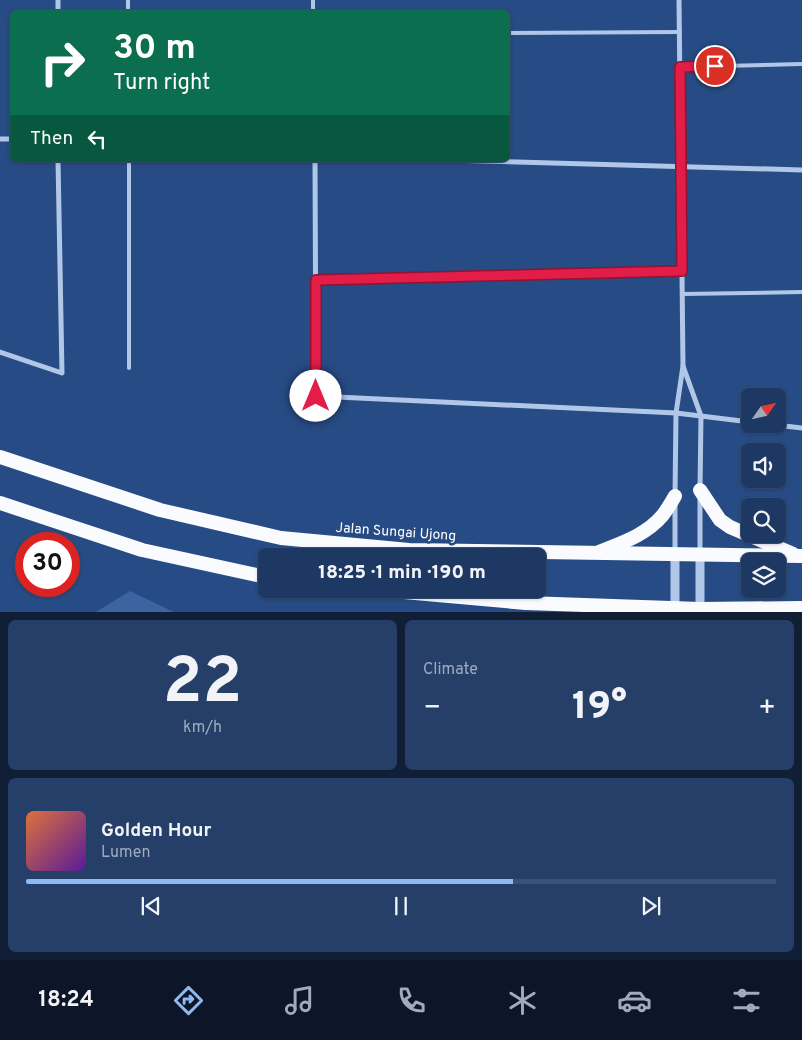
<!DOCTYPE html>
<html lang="en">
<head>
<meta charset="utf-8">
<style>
	body { margin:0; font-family:Overpass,sans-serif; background:#253f69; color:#f1f3f6; height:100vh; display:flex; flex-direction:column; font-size:19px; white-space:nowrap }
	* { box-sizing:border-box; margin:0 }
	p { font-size:16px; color:#a0acbe }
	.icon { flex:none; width:28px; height:28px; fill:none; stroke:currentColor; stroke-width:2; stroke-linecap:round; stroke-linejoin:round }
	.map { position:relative; height:612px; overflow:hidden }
	.sheet { display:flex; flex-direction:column; gap:8px; padding:8px; background:#101f36; flex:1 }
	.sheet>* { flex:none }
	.top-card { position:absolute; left:10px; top:10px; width:500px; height:152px; border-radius:8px; box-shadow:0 1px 4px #0004,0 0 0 1px #3b5278; background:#0b6e4f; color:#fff; overflow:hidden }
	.needle { width:32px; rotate:56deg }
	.tools { position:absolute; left:741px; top:388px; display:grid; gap:10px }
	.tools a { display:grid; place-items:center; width:45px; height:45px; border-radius:8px; background:#1d3863; box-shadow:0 1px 4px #0004,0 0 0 1px #3b5278; font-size:25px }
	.speed { position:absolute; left:15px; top:532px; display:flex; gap:10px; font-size:25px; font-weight:700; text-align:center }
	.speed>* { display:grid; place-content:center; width:65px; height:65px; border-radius:50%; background:#1d3863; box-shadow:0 1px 4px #0004,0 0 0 1px #3b5278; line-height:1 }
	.speed .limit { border:8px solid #d22; background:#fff; color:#111 }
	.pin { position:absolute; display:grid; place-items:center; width:42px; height:42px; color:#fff; margin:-21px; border:2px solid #fff; border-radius:50%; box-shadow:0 1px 5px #0007 }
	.me { position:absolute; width:55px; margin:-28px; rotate:0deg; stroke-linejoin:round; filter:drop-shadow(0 0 4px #0008) }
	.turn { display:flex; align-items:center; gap:18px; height:105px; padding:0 20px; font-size:22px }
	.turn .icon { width:65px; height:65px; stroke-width:2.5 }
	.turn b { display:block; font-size:35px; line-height:42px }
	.then { display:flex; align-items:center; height:48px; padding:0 20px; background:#0003; gap:10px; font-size:19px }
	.big { font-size:38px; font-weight:800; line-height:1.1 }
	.sheet .card { flex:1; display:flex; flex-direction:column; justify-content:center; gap:8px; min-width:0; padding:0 18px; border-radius:8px; background:#253f69 }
	.sheet .dial { align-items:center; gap:0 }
	.dial b { font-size:65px; line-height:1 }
	.song { display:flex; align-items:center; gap:15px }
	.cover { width:60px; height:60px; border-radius:8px; background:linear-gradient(135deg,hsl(20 70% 55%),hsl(270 70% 35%)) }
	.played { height:5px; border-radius:2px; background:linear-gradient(90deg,#90b9f0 65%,#3b5278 65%) }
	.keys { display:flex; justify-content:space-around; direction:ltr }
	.heat { display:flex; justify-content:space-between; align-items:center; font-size:28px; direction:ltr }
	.sheet .tiles { flex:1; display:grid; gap:8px; grid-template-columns:1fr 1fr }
	.card:last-child { grid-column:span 2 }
	.trip { position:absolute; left:258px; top:548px; width:288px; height:50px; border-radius:8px; background:#1d3863; box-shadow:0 1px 4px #0004,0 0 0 1px #3b5278; font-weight:800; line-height:50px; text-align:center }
	.menu { display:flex; height:80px; justify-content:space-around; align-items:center; background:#0c1628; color:#a0acbe }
	.menu .icon { width:35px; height:35px }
	.menu .on { color:#90b9f0 }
	.menu b { font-size:22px; color:#f1f3f6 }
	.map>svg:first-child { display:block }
	.green { fill:#3c64a1 }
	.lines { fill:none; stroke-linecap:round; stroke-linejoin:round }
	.service { stroke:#b1c7e7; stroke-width:4 }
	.minor { stroke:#b1c7e7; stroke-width:5 }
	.tertiary { stroke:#b1c7e7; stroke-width:9 }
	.trunk { stroke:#f9fbfe; stroke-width:14 }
	.route-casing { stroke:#92132f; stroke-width:12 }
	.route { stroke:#e11d48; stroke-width:9 }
	.labels { text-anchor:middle; stroke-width:5; stroke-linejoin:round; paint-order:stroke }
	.street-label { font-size:14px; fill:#fff; stroke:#274b84 }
</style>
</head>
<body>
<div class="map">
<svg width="802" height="613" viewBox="0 0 802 613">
	<rect width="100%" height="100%" fill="#274b84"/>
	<!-- green -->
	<path class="green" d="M130,591L174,612H96Z"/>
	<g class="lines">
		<!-- service -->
		<g class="service">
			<path d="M128,0V12"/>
			<path d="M313,0V12"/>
			<path d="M508,33L680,32"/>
			<path d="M680,67L802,64"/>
			<path d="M129,160V368"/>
			<path d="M316,281L682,271"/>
			<path d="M683,294L802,292"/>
		</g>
		<!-- minor -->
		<g class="minor">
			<path d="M58,12V0"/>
			<path d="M0,139H12"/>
			<path d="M315,160L316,396L676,413L750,422"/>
			<path d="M449,160L802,170"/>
			<path d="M0,352L62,373L58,160"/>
			<path d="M683,366L701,416L700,490"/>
			<path d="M767,424L802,428"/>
			<path d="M675,495L676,413L683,366L679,0"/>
			<path d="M675,504V553"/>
			<path d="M700,552V498"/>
		</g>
		<!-- tertiary -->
		<g class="tertiary">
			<path d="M675,613V556"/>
			<path d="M700,613V556"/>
		</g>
		<!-- trunk -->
		<g class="trunk">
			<path d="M0,457L160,510L281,538L409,550L802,556"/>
			<path d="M700,490L720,520L730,527L793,554"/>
			<path d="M0,503L142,550L266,577"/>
			<path d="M599,552C621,543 646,535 662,516C667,510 671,503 675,496"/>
			<path d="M370,589L526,603L700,609L802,608"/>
		</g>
	</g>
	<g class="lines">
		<defs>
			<path id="route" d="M316,396V280L682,271L680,67L715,66"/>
		</defs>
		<!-- route casing -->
		<use href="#route" class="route-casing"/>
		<!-- route -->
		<use href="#route" class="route"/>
	</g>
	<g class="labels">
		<!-- street labels -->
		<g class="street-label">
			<text transform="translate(396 531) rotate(4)" y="5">Jalan Sungai Ujong</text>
		</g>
	</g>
</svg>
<div class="tools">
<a><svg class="needle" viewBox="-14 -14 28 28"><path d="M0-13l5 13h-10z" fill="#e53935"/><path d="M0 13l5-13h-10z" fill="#a0acbe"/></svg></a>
<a><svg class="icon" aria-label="sound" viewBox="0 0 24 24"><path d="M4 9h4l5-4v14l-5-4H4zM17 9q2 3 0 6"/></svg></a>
<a><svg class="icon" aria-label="search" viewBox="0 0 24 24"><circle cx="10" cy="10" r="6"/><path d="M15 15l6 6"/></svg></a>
<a><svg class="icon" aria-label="layers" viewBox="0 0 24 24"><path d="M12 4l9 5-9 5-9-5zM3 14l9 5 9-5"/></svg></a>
</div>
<div class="speed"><div class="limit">30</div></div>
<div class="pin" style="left:715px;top:66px;background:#d93025"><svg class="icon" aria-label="arrive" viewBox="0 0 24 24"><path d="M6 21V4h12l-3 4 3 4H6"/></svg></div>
<svg class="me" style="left:316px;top:396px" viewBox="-20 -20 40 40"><circle r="19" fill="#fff"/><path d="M0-13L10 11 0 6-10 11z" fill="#e11d48"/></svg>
<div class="trip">18:25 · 1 min · 190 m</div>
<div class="top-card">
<div class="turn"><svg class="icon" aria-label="right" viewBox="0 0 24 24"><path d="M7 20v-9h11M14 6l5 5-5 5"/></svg><div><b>30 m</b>Turn right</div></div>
<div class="then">Then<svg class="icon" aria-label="left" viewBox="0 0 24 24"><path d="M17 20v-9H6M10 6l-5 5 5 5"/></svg></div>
</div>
</div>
<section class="sheet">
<div class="tiles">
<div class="card dial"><b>22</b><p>km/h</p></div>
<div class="card"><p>Climate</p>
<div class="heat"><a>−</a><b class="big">19°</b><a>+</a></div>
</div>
<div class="card">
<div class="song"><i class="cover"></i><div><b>Golden Hour</b><p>Lumen</p></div></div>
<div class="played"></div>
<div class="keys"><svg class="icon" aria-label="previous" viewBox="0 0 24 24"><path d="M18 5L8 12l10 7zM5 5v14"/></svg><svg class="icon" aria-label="pause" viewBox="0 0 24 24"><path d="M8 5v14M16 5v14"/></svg><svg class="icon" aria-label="next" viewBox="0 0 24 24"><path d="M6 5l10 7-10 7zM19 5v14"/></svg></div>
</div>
</div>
</section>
<nav class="menu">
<b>18:24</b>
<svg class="icon on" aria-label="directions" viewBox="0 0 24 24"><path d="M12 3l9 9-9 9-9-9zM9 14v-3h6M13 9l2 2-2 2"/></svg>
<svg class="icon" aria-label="music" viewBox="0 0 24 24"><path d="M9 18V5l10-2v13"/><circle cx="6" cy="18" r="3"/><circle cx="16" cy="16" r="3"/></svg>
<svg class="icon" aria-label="phone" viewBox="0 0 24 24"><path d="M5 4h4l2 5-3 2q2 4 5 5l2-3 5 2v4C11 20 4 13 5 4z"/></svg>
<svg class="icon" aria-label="climate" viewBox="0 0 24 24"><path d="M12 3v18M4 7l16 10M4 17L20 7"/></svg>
<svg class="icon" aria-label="car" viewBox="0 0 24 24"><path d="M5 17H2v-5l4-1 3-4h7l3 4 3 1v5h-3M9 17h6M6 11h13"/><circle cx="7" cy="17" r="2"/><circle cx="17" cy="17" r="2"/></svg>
<svg class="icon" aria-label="filters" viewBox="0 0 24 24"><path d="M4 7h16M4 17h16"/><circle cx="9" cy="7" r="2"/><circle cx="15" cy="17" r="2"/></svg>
</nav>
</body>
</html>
